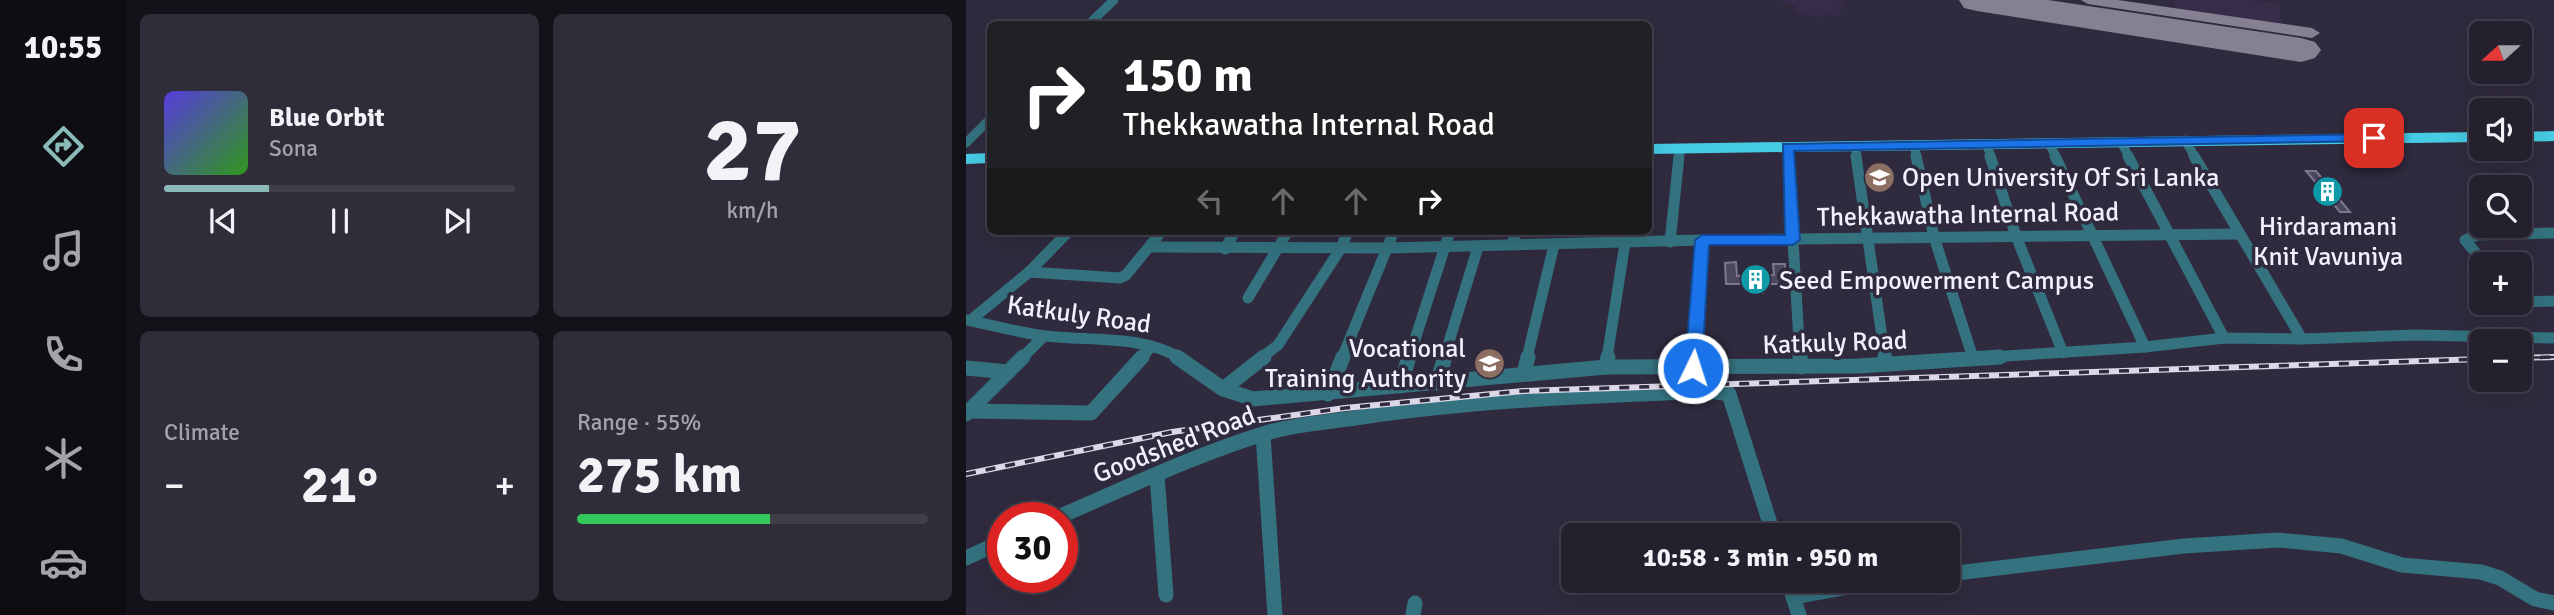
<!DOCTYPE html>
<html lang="en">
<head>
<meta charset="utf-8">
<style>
	body { margin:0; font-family:Signika,sans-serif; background:#302d3a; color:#f1f3f6; height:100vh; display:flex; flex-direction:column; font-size:26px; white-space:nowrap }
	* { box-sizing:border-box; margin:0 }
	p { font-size:23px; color:#a3a3aa }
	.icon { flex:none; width:38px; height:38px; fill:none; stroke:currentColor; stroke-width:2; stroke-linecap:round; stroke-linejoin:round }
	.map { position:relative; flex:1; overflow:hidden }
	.side { display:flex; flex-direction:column; gap:14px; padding:14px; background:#141219; width:840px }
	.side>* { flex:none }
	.guide { position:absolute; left:21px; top:21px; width:665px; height:214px; border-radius:10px; box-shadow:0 7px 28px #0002,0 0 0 2px #413e4a; background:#202124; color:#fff; overflow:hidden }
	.needle { width:46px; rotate:249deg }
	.fabs { position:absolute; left:1503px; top:21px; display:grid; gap:14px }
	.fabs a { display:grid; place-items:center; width:63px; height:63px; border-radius:10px; background:#24202e; box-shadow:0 7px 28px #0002,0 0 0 2px #413e4a; font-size:35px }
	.speed { position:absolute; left:21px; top:502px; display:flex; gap:14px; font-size:35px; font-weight:700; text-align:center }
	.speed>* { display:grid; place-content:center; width:91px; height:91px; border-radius:50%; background:#24202e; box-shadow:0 7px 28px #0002,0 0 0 2px #413e4a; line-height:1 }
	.speed .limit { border:10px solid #d22; background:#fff; color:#111 }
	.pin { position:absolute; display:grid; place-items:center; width:60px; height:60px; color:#fff; margin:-30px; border-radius:14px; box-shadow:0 4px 10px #0006 }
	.me { position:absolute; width:77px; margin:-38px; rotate:4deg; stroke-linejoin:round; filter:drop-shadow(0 0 5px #0008) }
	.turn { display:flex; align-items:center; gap:24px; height:147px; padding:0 21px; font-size:32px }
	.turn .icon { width:91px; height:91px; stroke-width:2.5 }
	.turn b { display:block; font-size:49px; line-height:60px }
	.lanes { display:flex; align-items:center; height:66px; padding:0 21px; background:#0003; justify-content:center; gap:35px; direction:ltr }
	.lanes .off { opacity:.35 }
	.big { font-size:52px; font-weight:700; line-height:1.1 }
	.side .widget { flex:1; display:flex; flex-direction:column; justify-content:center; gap:10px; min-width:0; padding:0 24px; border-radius:10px; background:#302d3a }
	.side .dial { align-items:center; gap:0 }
	.dial b { font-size:91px; line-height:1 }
	.song { display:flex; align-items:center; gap:21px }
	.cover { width:84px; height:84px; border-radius:10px; background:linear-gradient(135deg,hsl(250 70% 55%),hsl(110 70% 35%)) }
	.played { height:7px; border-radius:4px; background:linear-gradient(90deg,#8bbbb9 30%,#413e4a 30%) }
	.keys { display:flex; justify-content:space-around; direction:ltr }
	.heat { display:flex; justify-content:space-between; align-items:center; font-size:38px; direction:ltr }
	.charge { height:10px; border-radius:5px; background:linear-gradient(90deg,#34c759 55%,#413e4a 0) }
	.side .tiles { flex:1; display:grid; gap:14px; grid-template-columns:repeat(2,1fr) }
	.trip { position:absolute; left:595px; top:523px; width:399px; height:70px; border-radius:10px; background:#24202e; box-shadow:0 7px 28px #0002,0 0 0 2px #413e4a; font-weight:700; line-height:70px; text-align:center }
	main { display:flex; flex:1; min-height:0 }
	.dock { display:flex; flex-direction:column; width:126px; justify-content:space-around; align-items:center; background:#0e0d12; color:#a3a3aa }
	.dock .icon { width:49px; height:49px }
	.dock .active { color:#8bbbb9 }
	.dock b { font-size:32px; color:#f1f3f6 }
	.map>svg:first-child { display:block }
	.built { fill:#362e49 }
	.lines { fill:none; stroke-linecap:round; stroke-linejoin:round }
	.taxiway { fill:#868192; fill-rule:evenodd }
	.runway { fill:#868192; fill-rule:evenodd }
	.building { fill:#4d475e; stroke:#7d768f; stroke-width:2 }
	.minor-far2 { stroke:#34727f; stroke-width:9 }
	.minor-far1 { stroke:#34727f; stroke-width:11 }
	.minor { stroke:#34727f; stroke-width:15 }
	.highway { fill:#46cbe5; fill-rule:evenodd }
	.rail-far1-casing { stroke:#dcd8e7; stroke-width:5 }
	.rail-casing { stroke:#dcd8e7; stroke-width:6 }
	.rail-far1 { stroke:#302a3e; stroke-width:2.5; stroke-dasharray:7; stroke-linecap:butt }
	.rail { stroke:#302a3e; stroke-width:3.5; stroke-dasharray:10; stroke-linecap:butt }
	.route { fill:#1a73e8; stroke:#114b97; stroke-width:2 }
	.labels { text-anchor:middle; stroke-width:7; stroke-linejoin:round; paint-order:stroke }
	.poi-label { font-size:26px; fill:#f3f0fe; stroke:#302a3e; text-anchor:start }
	.street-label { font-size:26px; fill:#f3f0fe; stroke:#302a3e }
</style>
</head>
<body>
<main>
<nav class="dock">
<b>10:55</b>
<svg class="icon active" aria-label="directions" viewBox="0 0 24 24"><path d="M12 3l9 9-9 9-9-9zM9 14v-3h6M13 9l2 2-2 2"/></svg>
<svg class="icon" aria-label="music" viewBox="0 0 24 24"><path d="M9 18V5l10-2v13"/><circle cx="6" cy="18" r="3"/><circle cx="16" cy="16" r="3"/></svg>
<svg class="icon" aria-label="phone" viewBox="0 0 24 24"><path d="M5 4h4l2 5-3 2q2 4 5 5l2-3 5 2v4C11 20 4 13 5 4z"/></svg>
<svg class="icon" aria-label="climate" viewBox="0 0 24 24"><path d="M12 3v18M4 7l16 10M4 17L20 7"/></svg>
<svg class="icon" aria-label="car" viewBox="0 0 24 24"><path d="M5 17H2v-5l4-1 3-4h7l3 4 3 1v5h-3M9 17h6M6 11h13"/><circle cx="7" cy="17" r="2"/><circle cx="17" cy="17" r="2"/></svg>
</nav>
<section class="side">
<div class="tiles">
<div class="widget">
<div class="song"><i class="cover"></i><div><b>Blue Orbit</b><p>Sona</p></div></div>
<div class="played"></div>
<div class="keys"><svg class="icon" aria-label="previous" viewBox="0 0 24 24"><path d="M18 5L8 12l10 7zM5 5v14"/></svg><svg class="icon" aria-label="pause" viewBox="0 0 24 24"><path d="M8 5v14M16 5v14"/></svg><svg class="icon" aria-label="next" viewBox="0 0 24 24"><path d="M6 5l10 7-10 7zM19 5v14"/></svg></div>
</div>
<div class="widget dial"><b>27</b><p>km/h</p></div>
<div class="widget"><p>Climate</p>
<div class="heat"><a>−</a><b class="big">21°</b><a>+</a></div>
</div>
<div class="widget"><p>Range · 55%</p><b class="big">275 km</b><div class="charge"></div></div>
</div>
</section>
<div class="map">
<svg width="1588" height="615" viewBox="0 0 1588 615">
	<rect width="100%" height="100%" fill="#302a3e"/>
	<!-- built -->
	<g class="built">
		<path d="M818,0H872L881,2L871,16L857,14L854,18L826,12L831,6L816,3Z"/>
		<path d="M1208,0H1288L1314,4L1315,29L1206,12Z"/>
		<path d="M908,166L926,173L927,181L918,184L920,194H903L899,171H909Z"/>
	</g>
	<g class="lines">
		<!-- taxiway -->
		<path class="taxiway" d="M1115,0H1152L1346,28L1354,33L1346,38L1122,4Z"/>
		<!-- runway -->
		<path class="runway" d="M993,0H1082L1335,38L1349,42L1355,50L1349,58L1335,62L1011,11L998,8Z"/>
	</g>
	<!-- building -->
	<g class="building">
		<path d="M1340,171H1350L1384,212H1374Z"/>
		<path d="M770,262L771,276L808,275L807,264H819L820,284H796L797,293H785L784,284H760L759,263Z"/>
	</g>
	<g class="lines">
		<!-- minor-far2 -->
		<g class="minor-far2">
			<path d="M123,24L148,0"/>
			<path d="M1219,140L1229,157"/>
			<path d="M1155,142L1163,157"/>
			<path d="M0,143L24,119"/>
			<path d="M1083,143L1090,157"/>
			<path d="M1021,145L1025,157"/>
			<path d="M889,146L891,157"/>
			<path d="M948,146L951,157"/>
			<path d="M821,147L822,157"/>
			<path d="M713,157L714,149"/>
		</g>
		<!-- minor-far1 -->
		<g class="minor-far1">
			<path d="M822,156L834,358"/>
			<path d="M890,156L919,358"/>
			<path d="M950,156L968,237L1007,358"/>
			<path d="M1024,156L1050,236L1097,353"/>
			<path d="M1089,156L1179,347"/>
			<path d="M1162,156L1258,338"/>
			<path d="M1228,156L1336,339"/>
			<path d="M704,242L713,156"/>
			<path d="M546,245L550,231"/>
			<path d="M186,247L422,248L736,240L1273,234"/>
			<path d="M259,249L269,231"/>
			<path d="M1519,264L1499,240L1511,235L1588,233"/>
			<path d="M63,272L154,278L160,275L196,231"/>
			<path d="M282,298L322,231"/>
			<path d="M1554,302L1588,301"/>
			<path d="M0,320C26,325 54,333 80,336C124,341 176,335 214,358"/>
			<path d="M5,320L63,272L103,231"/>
			<path d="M56,358L78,336"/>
			<path d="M175,358L185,347"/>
			<path d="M295,358L312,345L375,248L382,231"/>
			<path d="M376,358L428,231"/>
			<path d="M443,358L484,231"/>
			<path d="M478,358L512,247"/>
			<path d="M561,358L588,245"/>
			<path d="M641,358L659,243"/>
			<path d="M728,358L736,240"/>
			<path d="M1008,358L1179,347L1258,338L1336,339L1449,335L1588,338"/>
		</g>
		<!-- minor -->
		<g class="minor">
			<path d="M211,357L257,389L287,399L640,367L892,366L1034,357"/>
			<path d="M834,357L835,367"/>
			<path d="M919,357L920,364"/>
			<path d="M640,367L642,357"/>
			<path d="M0,368L42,372"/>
			<path d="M727,368L728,357"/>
			<path d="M558,373L562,357"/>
			<path d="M471,383L479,357"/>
			<path d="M434,386L443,357"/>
			<path d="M257,389L298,357"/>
			<path d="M362,394L377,357"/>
			<path d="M3,411L125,413L176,357"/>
			<path d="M0,414L57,357"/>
			<path d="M297,434L309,615"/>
			<path d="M191,475L200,595"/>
			<path d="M90,518C158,489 226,456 297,434C328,424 363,422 396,417C511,400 628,396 745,391L763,394L808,536"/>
			<path d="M0,558L37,541"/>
			<path d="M982,574L1218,546L1312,540L1375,546L1436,565L1515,572L1534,578L1569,599L1588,603"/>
			<path d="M822,581L833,615"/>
			<path d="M827,597L914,581"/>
			<path d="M447,615L449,603"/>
		</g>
		<!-- highway -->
		<g class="highway">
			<path d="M1588,131V141L1554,142V132Z"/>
			<path d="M1516,132V142L682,154V144Z"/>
			<path d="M24,153V163L0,164V154Z"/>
		</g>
		<defs>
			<path id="rail-far1" d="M1554,358L1588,357"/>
			<g id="rail">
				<path d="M1554,358L1588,357"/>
				<path d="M0,474L206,432L379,408L557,391L1516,359"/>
			</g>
		</defs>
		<!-- rail-far1 casing -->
		<use href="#rail-far1" class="rail-far1-casing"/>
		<!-- rail casing -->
		<use href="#rail" class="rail-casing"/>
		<!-- rail-far1 -->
		<use href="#rail-far1" class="rail-far1"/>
		<!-- rail -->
		<use href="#rail" class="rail"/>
	</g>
	<!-- route -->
	<path class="route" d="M1408,134L1412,136V141L828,151L834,240L827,245H743L736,368L733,373H721L719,368L729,240L736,235H819L817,144Z"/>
	<!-- icons -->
	<defs>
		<symbol id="university-disc" viewBox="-11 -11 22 22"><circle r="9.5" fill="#8d6e63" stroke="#302a3e"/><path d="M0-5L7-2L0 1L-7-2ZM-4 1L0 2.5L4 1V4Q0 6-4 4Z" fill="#fff"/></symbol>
		<symbol id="building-disc" viewBox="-11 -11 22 22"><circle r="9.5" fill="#0f9aa8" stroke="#302a3e"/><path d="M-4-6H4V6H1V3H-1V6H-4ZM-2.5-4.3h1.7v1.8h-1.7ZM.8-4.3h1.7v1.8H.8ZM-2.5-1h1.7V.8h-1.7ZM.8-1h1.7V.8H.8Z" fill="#fff"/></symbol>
	</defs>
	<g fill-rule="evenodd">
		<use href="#university-disc" x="896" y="160" width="35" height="35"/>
		<use href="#building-disc" x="1344" y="174" width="35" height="35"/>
		<use href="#building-disc" x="772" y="262" width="35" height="35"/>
		<use href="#university-disc" x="506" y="346" width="35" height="35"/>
	</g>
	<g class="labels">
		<!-- poi labels -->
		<g class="poi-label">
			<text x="936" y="186">Open University Of Sri Lanka</text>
			<text x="1362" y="235" text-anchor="middle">Hirdaramani<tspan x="1362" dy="30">Knit Vavuniya</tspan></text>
			<text x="813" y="289">Seed Empowerment Campus</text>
			<text x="500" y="357" text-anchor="end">Vocational<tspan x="500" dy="30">Training Authority</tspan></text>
		</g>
		<!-- street labels -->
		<g class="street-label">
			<text transform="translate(1002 214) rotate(-1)" y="9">Thekkawatha Internal Road</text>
			<text transform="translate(113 314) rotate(8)" y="9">Katkuly Road</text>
			<text transform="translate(869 342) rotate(-2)" y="9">Katkuly Road</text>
			<text transform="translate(208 444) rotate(-21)" y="9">Goodshed Road</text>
		</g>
	</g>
</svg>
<div class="fabs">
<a><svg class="needle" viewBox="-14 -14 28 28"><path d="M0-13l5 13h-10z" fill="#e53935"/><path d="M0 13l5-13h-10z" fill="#a3a3aa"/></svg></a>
<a><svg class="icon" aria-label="sound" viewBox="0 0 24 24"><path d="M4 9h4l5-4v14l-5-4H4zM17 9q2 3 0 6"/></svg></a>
<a><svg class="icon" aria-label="search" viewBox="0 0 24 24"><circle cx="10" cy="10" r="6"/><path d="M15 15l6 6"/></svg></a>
<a>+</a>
<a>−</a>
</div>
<div class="speed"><div class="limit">30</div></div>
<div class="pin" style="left:1408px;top:138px;background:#d93025"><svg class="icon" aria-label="arrive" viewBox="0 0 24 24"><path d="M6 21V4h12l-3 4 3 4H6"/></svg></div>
<svg class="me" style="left:727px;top:368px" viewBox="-20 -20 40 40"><circle r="17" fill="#1a73e8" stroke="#fff" stroke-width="3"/><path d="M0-11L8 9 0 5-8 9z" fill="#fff"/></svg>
<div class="trip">10:58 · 3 min · 950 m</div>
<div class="guide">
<div class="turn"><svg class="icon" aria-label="right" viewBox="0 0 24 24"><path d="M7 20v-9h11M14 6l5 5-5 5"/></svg><div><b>150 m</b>Thekkawatha Internal Road</div></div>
<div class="lanes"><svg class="icon off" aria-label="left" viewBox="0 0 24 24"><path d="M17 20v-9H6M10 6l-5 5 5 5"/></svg><svg class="icon off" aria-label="ahead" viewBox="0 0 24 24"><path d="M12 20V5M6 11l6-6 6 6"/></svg><svg class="icon off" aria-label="ahead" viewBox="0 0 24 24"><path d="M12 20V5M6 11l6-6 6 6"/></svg><svg class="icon" aria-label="right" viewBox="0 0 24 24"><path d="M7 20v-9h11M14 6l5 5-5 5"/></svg></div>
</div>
</div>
</main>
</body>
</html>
